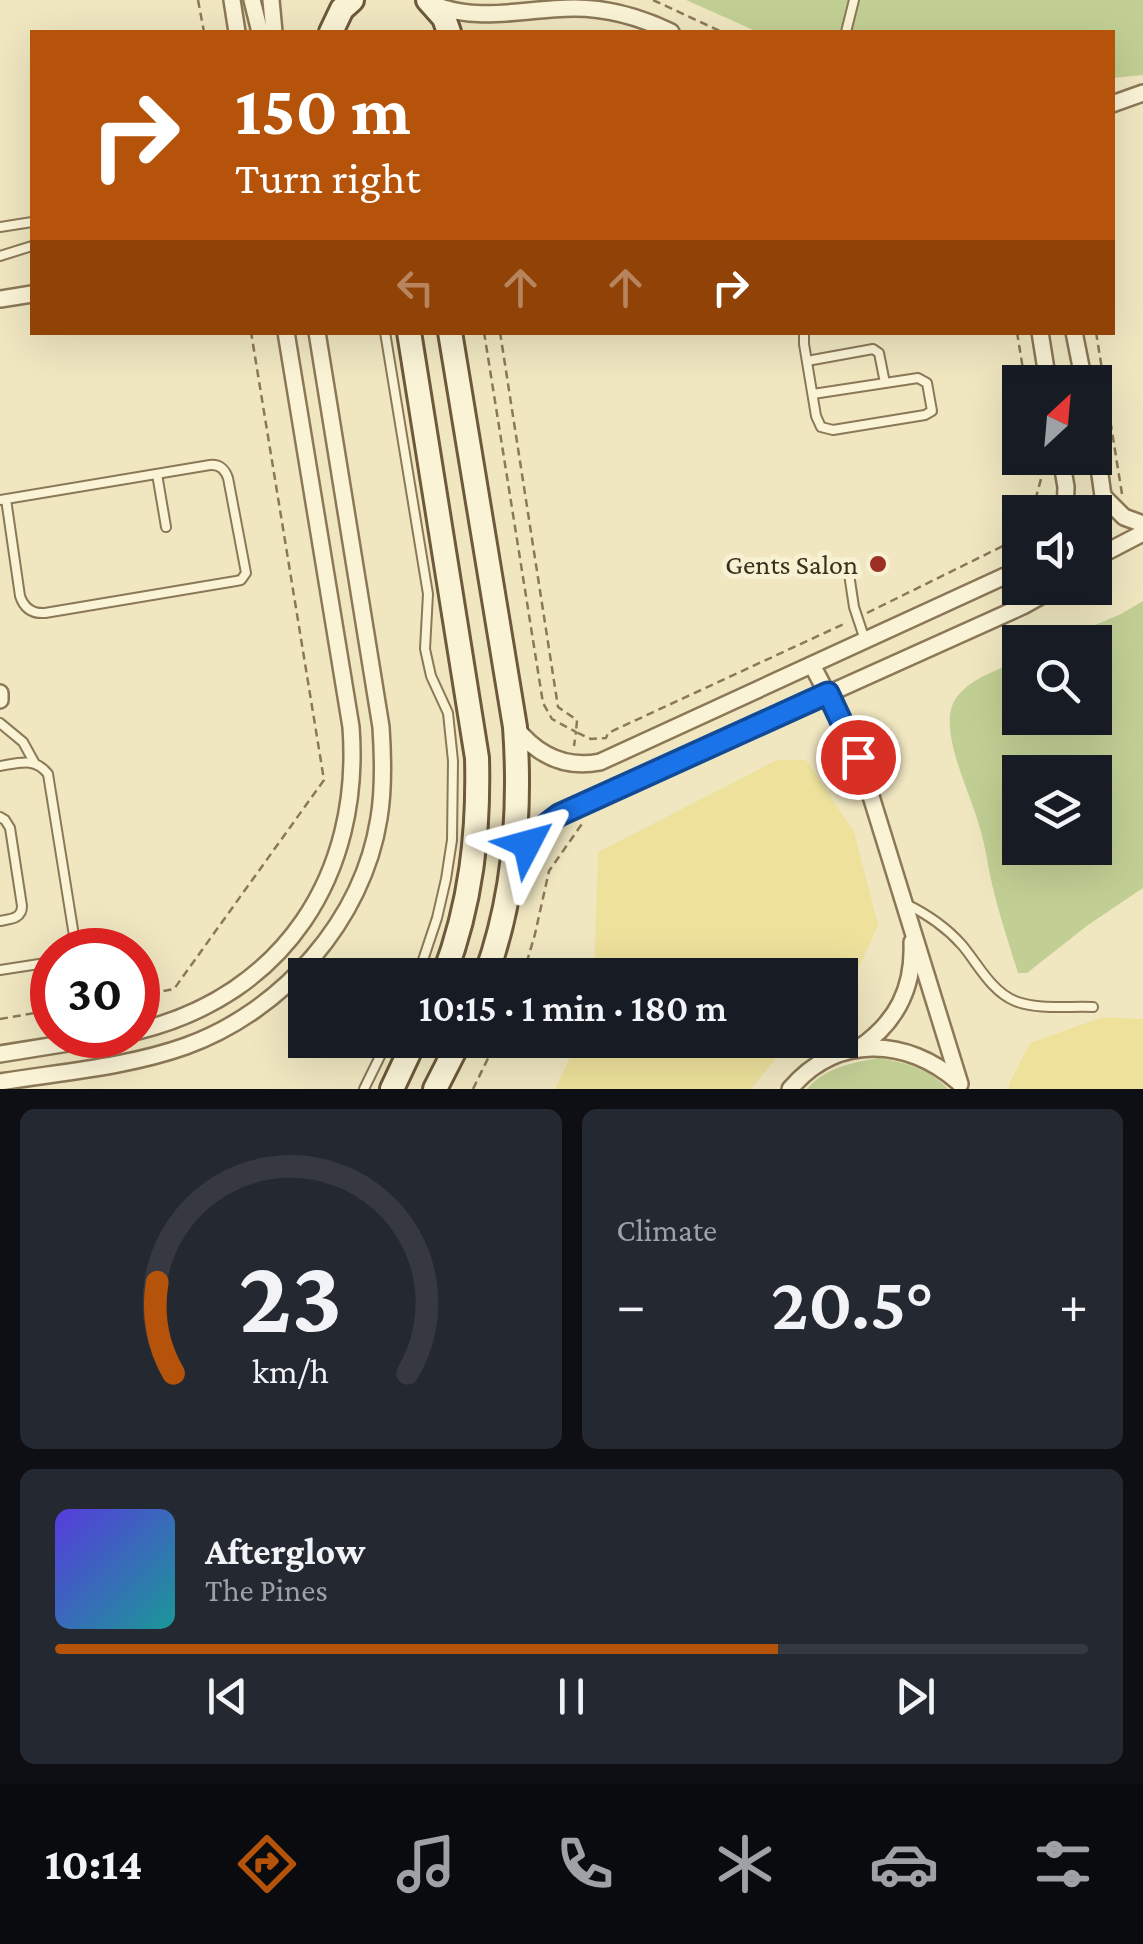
<!DOCTYPE html>
<html lang="en">
<head>
<meta charset="utf-8">
<style>
	body { margin:0; font-family:"Crimson Pro",serif; background:#242831; color:#f1f3f6; height:100vh; display:flex; flex-direction:column; font-size:38px; white-space:nowrap }
	* { box-sizing:border-box; margin:0 }
	p { font-size:32px; color:#9ea1a6 }
	.icon { flex:none; width:55px; height:55px; fill:none; stroke:currentColor; stroke-width:2; stroke-linecap:round; stroke-linejoin:round }
	.map { position:relative; height:1089px; overflow:hidden }
	.sheet { display:flex; flex-direction:column; gap:20px; padding:20px; background:#0d0f14; flex:1 }
	.sheet>* { flex:none }
	.hud { position:absolute; left:30px; top:30px; width:1085px; height:305px; border-radius:0px; box-shadow:0 10px 40px #0002; background:#b45309; color:#fff; overflow:hidden }
	.needle { width:65px; rotate:26deg }
	.tools { position:absolute; left:1002px; top:365px; display:grid; gap:20px }
	.tools a { display:grid; place-items:center; width:110px; height:110px; border-radius:0px; background:#171b24; box-shadow:0 10px 40px #0002; font-size:50px }
	.speed { position:absolute; left:30px; top:928px; display:flex; gap:20px; font-size:50px; font-weight:700; text-align:center }
	.speed>* { display:grid; place-content:center; width:130px; height:130px; border-radius:50%; background:#171b24; box-shadow:0 10px 40px #0002; line-height:1 }
	.speed .limit { border:15px solid #d22; background:#fff; color:#111 }
	.pin { position:absolute; display:grid; place-items:center; width:85px; height:85px; color:#fff; margin:-42px; border:5px solid #fff; border-radius:50%; box-shadow:0 2px 10px #0007 }
	.me { position:absolute; width:110px; margin:-55px; rotate:51deg; stroke-linejoin:round; filter:drop-shadow(0 0 8px #0008) }
	.turn { display:flex; align-items:center; gap:35px; height:210px; padding:0 40px; font-size:45px }
	.turn .icon { width:130px; height:130px; stroke-width:2.5 }
	.turn b { display:block; font-size:70px; line-height:85px }
	.lanes { display:flex; align-items:center; height:95px; padding:0 40px; background:#0003; justify-content:center; gap:50px; direction:ltr }
	.lanes .off { opacity:.35 }
	.big { font-size:75px; font-weight:600; line-height:1.1 }
	.sheet .widget { flex:1; display:flex; flex-direction:column; justify-content:center; gap:15px; min-width:0; padding:0 35px; border-radius:15px; background:#242831 }
	.sheet .dial { align-items:center; gap:0 }
	.dial svg { height:260px; overflow:visible; fill:none; stroke:#363941; stroke-width:7; stroke-linecap:round; text-anchor:middle }
	.dial text { fill:#f1f3f6; stroke:none }
	.song { display:flex; align-items:center; gap:30px }
	.cover { width:120px; height:120px; border-radius:15px; background:linear-gradient(135deg,hsl(250 70% 55%),hsl(180 70% 35%)) }
	.played { height:10px; border-radius:5px; background:linear-gradient(90deg,#b45309 70%,#363941 70%) }
	.keys { display:flex; justify-content:space-around; direction:ltr }
	.heat { display:flex; justify-content:space-between; align-items:center; font-size:55px; direction:ltr }
	.sheet .tiles { flex:1; display:grid; gap:20px; grid-template-columns:1fr 1fr }
	.widget:last-child { grid-column:span 2 }
	.trip { position:absolute; left:288px; top:958px; width:570px; height:100px; border-radius:0px; background:#171b24; box-shadow:0 10px 40px #0002; font-weight:600; line-height:100px; text-align:center }
	.tab-bar { display:flex; height:160px; justify-content:space-around; align-items:center; background:#090b0e; color:#9ea1a6 }
	.tab-bar .icon { width:70px; height:70px }
	.tab-bar .selected { color:#b45309 }
	.tab-bar b { font-size:45px; color:#f1f3f6 }
	.map>svg:first-child { display:block }
	.green { fill:#c2cf94; fill-rule:evenodd }
	.sand { fill:#eee19c }
	.lines { fill:none; stroke-linecap:round; stroke-linejoin:round }
	.lane-casing { stroke:#8b7857; stroke-width:12 }
	.street-casing { stroke:#8b7857; stroke-width:20 }
	.secondary-casing { stroke:#6d593b; stroke-width:28 }
	.path { stroke:#8b7857; stroke-width:2.5; stroke-dasharray:8 5; stroke-linecap:butt }
	.lane { stroke:#fbf3d5; stroke-width:8 }
	.street { stroke:#fbf3d5; stroke-width:15 }
	.secondary { stroke:#fbf3d5; stroke-width:22 }
	.route-casing { stroke:#114b97; stroke-width:25 }
	.route { stroke:#1a73e8; stroke-width:18 }
	.poi-dot { fill:#9d3024; stroke:#f7f0d1; stroke-width:4 }
	.labels { text-anchor:middle; stroke-width:10; stroke-linejoin:round; paint-order:stroke }
	.poi-label { font-size:28px; fill:#3a2e1d; stroke:#f7f0d1; text-anchor:end }
</style>
</head>
<body>
<div class="map">
<svg width="1143" height="1089" viewBox="0 0 1143 1089">
	<rect width="100%" height="100%" fill="#f0e7c1"/>
	<!-- green -->
	<g class="green">
		<path d="M686,0H1143V75L1113,78L1112,32H758Z"/>
		<path d="M1143,601V888L1088,925L1027,973H1018C1009,944 999,914 992,884C988,867 986,849 981,832C973,798 941,739 952,706C961,681 998,670 1020,660V718H1095V642H1055L1121,614ZM1020,772H1095V848H1020Z"/>
		<path d="M877,1058C905,1062 928,1068 948,1089H807C825,1068 851,1063 877,1058Z"/>
	</g>
	<!-- sand -->
	<g class="sand">
		<path d="M777,760H806L854,832L878,925L843,1003L840,1004V975H594L598,852Z"/>
		<path d="M1103,1017L1143,1019V1089H1009V1084L1030,1043Z"/>
		<path d="M575,1040H791L751,1089H555L568,1062Z"/>
	</g>
	<g class="lines">
		<defs>
			<g id="lane">
				<path d="M846,32L854,0"/>
				<path d="M0,227L32,222"/>
				<path d="M0,256L32,246"/>
				<path d="M385,332L428,594L425,649L431,676L448,713L453,761L452,840L446,879L437,918L418,975"/>
				<path d="M804,332V344L816,416L821,427L833,430L925,415L932,411L927,383L918,378L813,394"/>
				<path d="M807,361L873,349L879,353L885,383"/>
				<path d="M157,474L166,527"/>
				<path d="M0,500L210,465C219,464 225,469 228,478L246,573L241,580L236,581L45,613C32,614 24,608 20,596L6,499"/>
				<path d="M849,574L854,607L865,640"/>
				<path d="M0,723L23,742L34,762"/>
				<path d="M0,766C19,763 35,757 48,774L75,942L73,950"/>
				<path d="M0,817L5,820L10,828L22,906C22,919 10,919 0,921"/>
				<path d="M906,904C927,914 946,927 962,945C978,964 991,991 1015,1001C1038,1010 1068,1006 1093,1007"/>
				<path d="M0,970L52,962"/>
				<path d="M364,1089L388,1040"/>
			</g>
			<g id="street">
				<path d="M232,0L237,32"/>
				<path d="M252,0L260,32"/>
				<path d="M271,0L274,32"/>
				<path d="M435,5C481,23 526,8 574,8C608,8 640,17 671,32"/>
				<path d="M1112,104L1143,93"/>
				<path d="M0,299L32,294"/>
				<path d="M1040,332L1048,382"/>
				<path d="M1074,332L1084,382"/>
				<path d="M1095,439L1103,496L1095,533"/>
				<path d="M1061,458L1066,487L1065,512"/>
				<path d="M1103,496L1124,517L1143,524"/>
				<path d="M1095,558L1143,533"/>
				<path d="M812,665L849,735L866,780L960,1084"/>
				<path d="M0,693V700"/>
				<path d="M515,727C537,755 565,769 600,762L1020,569"/>
				<path d="M516,862L534,835L559,815L1023,606L1055,588"/>
				<path d="M138,1031C284,995 362,875 351,727L286,332"/>
				<path d="M859,1048C897,1022 914,988 912,942"/>
				<path d="M0,1054L118,1035"/>
				<path d="M0,1082C62,1072 127,1067 186,1046C283,1011 363,920 379,818C384,788 383,757 381,727L317,332"/>
				<path d="M790,1089C836,1034 907,1037 958,1082"/>
			</g>
			<g id="secondary">
				<path d="M428,0L444,18L449,32"/>
				<path d="M331,32L342,9L352,0"/>
				<path d="M409,332L477,758C479,833 471,904 444,975"/>
				<path d="M450,332L515,727C521,812 515,895 486,975"/>
				<path d="M392,1089L415,1040"/>
				<path d="M435,1089L460,1040"/>
			</g>
		</defs>
		<!-- lane casing -->
		<use href="#lane" class="lane-casing"/>
		<!-- street casing -->
		<use href="#street" class="street-casing"/>
		<!-- secondary casing -->
		<use href="#secondary" class="secondary-casing"/>
		<!-- path -->
		<g class="path">
			<path d="M198,0L204,32"/>
			<path d="M653,0L722,32"/>
			<path d="M484,332L543,703L552,719L576,732L574,746"/>
			<path d="M500,332L558,707L577,720L576,732L591,739L606,738L608,733L846,623"/>
			<path d="M1017,332L1025,382"/>
			<path d="M1096,332L1122,494"/>
			<path d="M1032,512L1041,479L1037,458"/>
			<path d="M867,613L1011,542L1020,529"/>
			<path d="M523,975L535,934L549,871L584,821"/>
			<path d="M138,996L174,989L324,780L251,332"/>
			<path d="M0,1019L52,1010"/>
			<path d="M473,1089L497,1040"/>
		</g>
		<!-- lane -->
		<use href="#lane" class="lane"/>
		<!-- street -->
		<use href="#street" class="street"/>
		<!-- secondary -->
		<use href="#secondary" class="secondary"/>
	</g>
	<g class="lines">
		<defs>
			<path id="route" d="M527,844L542,828L559,815L828,693L858,757"/>
		</defs>
		<!-- route casing -->
		<use href="#route" class="route-casing"/>
		<!-- route -->
		<use href="#route" class="route"/>
	</g>
	<!-- markers -->
	<circle class="poi-dot" cx="878" cy="564" r="10"/>
	<g class="labels">
		<!-- poi labels -->
		<g class="poi-label">
			<text x="858" y="574">Gents Salon</text>
		</g>
	</g>
</svg>
<div class="tools">
<a><svg class="needle" viewBox="-14 -14 28 28"><path d="M0-13l5 13h-10z" fill="#e53935"/><path d="M0 13l5-13h-10z" fill="#9ea1a6"/></svg></a>
<a><svg class="icon" aria-label="sound" viewBox="0 0 24 24"><path d="M4 9h4l5-4v14l-5-4H4zM17 9q2 3 0 6"/></svg></a>
<a><svg class="icon" aria-label="search" viewBox="0 0 24 24"><circle cx="10" cy="10" r="6"/><path d="M15 15l6 6"/></svg></a>
<a><svg class="icon" aria-label="layers" viewBox="0 0 24 24"><path d="M12 4l9 5-9 5-9-5zM3 14l9 5 9-5"/></svg></a>
</div>
<div class="speed"><div class="limit">30</div></div>
<div class="pin" style="left:858px;top:757px;background:#d93025"><svg class="icon" aria-label="arrive" viewBox="0 0 24 24"><path d="M6 21V4h12l-3 4 3 4H6"/></svg></div>
<svg class="me" style="left:527px;top:844px" viewBox="-20 -20 40 40"><path d="M0-17L14 15 0 8-14 15z" fill="#1a73e8" stroke="#fff" stroke-width="4"/></svg>
<div class="trip">10:15 · 1 min · 180 m</div>
<div class="hud">
<div class="turn"><svg class="icon" aria-label="right" viewBox="0 0 24 24"><path d="M7 20v-9h11M14 6l5 5-5 5"/></svg><div><b>150 m</b>Turn right</div></div>
<div class="lanes"><svg class="icon off" aria-label="left" viewBox="0 0 24 24"><path d="M17 20v-9H6M10 6l-5 5 5 5"/></svg><svg class="icon off" aria-label="ahead" viewBox="0 0 24 24"><path d="M12 20V5M6 11l6-6 6 6"/></svg><svg class="icon off" aria-label="ahead" viewBox="0 0 24 24"><path d="M12 20V5M6 11l6-6 6 6"/></svg><svg class="icon" aria-label="right" viewBox="0 0 24 24"><path d="M7 20v-9h11M14 6l5 5-5 5"/></svg></div>
</div>
</div>
<section class="sheet">
<div class="tiles">
<div class="widget dial"><svg viewBox="0 0 100 80">
<path d="M14 69A42 42 0 1 1 86 69"/>
<path d="M14 69A42 42 0 0 1 9 41" stroke="#b45309"/>
<text x="50" y="56" font-size="32" font-weight="700">23</text>
<text x="50" y="72" font-size="11">km/h</text>
</svg></div>
<div class="widget"><p>Climate</p>
<div class="heat"><a>−</a><b class="big">20.5°</b><a>+</a></div>
</div>
<div class="widget">
<div class="song"><i class="cover"></i><div><b>Afterglow</b><p>The Pines</p></div></div>
<div class="played"></div>
<div class="keys"><svg class="icon" aria-label="previous" viewBox="0 0 24 24"><path d="M18 5L8 12l10 7zM5 5v14"/></svg><svg class="icon" aria-label="pause" viewBox="0 0 24 24"><path d="M8 5v14M16 5v14"/></svg><svg class="icon" aria-label="next" viewBox="0 0 24 24"><path d="M6 5l10 7-10 7zM19 5v14"/></svg></div>
</div>
</div>
</section>
<nav class="tab-bar">
<b>10:14</b>
<svg class="icon selected" aria-label="directions" viewBox="0 0 24 24"><path d="M12 3l9 9-9 9-9-9zM9 14v-3h6M13 9l2 2-2 2"/></svg>
<svg class="icon" aria-label="music" viewBox="0 0 24 24"><path d="M9 18V5l10-2v13"/><circle cx="6" cy="18" r="3"/><circle cx="16" cy="16" r="3"/></svg>
<svg class="icon" aria-label="phone" viewBox="0 0 24 24"><path d="M5 4h4l2 5-3 2q2 4 5 5l2-3 5 2v4C11 20 4 13 5 4z"/></svg>
<svg class="icon" aria-label="climate" viewBox="0 0 24 24"><path d="M12 3v18M4 7l16 10M4 17L20 7"/></svg>
<svg class="icon" aria-label="car" viewBox="0 0 24 24"><path d="M5 17H2v-5l4-1 3-4h7l3 4 3 1v5h-3M9 17h6M6 11h13"/><circle cx="7" cy="17" r="2"/><circle cx="17" cy="17" r="2"/></svg>
<svg class="icon" aria-label="filters" viewBox="0 0 24 24"><path d="M4 7h16M4 17h16"/><circle cx="9" cy="7" r="2"/><circle cx="15" cy="17" r="2"/></svg>
</nav>
</body>
</html>
